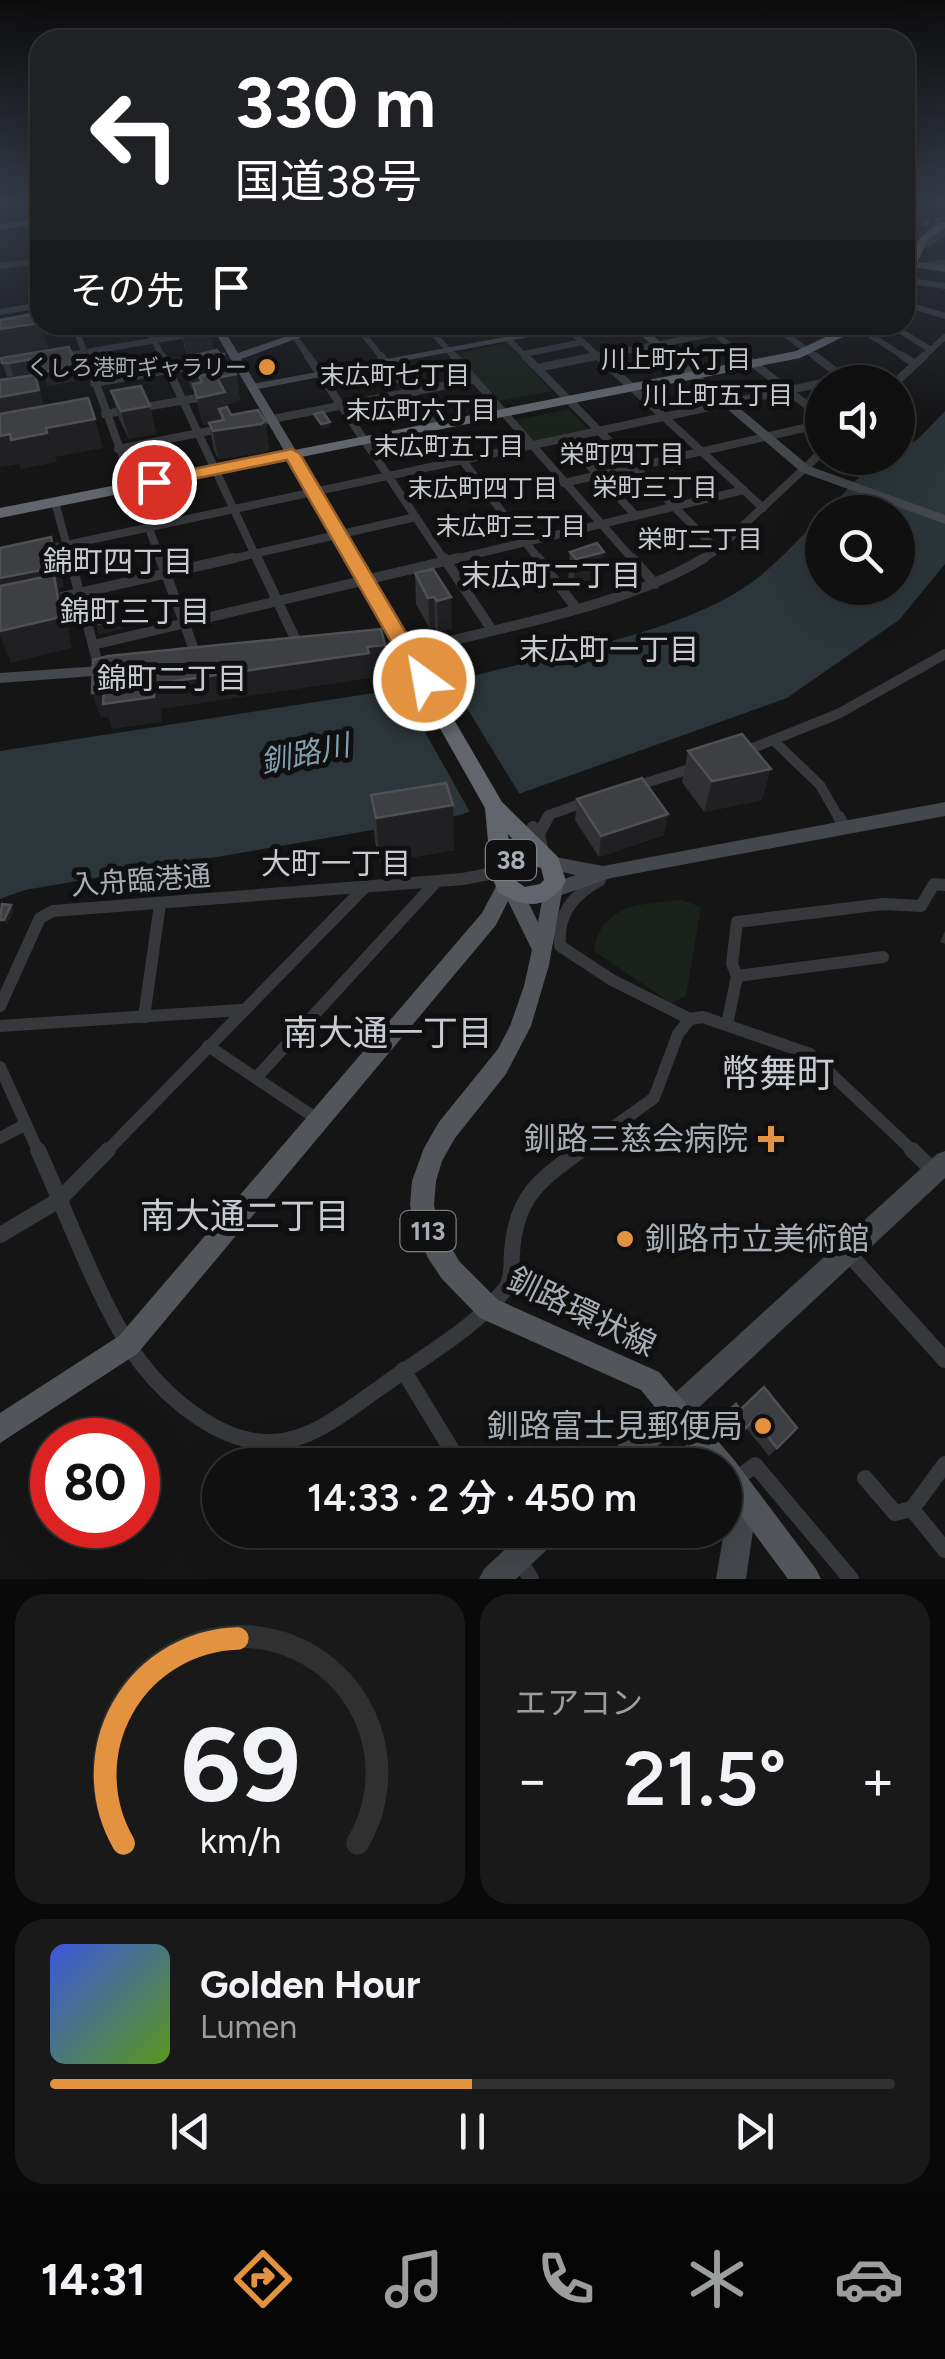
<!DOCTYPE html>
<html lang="ja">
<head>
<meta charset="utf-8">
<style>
	body { margin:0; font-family:Figtree,"Noto Sans JP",sans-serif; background:#191919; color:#f1f3f6; height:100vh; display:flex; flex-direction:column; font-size:38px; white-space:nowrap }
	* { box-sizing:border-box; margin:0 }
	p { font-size:32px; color:#9c9d9f }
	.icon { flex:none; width:55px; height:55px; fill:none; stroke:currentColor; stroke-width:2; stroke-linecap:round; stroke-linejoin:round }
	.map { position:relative; height:1579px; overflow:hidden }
	.details { display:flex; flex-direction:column; gap:15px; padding:15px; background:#090909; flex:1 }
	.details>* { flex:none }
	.hud { position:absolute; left:30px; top:30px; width:885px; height:305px; border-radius:30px; box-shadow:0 10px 40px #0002,0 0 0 2px #303030; background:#202124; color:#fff; overflow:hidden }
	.controls { position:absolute; left:805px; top:365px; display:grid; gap:20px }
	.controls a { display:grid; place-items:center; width:110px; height:110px; border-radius:50%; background:#101010; box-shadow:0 10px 40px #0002,0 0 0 2px #303030; font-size:50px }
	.speed { position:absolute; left:30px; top:1418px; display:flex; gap:20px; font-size:50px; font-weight:700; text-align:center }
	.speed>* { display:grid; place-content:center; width:130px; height:130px; border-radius:50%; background:#101010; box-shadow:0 10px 40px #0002,0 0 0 2px #303030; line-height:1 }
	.speed .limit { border:15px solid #d22; background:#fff; color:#111 }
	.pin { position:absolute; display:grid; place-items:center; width:85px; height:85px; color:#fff; margin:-42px; border:5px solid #fff; border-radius:50%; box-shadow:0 2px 10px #0007 }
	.me { position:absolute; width:110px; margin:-55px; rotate:328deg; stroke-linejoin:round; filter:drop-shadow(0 0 8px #0008) }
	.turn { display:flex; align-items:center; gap:35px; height:210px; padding:0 40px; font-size:45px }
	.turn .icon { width:130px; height:130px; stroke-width:2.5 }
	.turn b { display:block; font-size:70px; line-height:85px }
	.then { display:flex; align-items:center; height:95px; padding:0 40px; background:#0003; gap:20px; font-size:38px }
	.big { font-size:75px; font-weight:600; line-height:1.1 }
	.details .widget { flex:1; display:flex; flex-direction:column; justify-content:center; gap:15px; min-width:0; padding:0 35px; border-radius:30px; background:#191919 }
	.details .dial { align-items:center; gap:0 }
	.dial svg { height:260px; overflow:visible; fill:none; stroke:#303030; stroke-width:7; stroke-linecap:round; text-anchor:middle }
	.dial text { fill:#f1f3f6; stroke:none }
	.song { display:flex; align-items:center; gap:30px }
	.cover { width:120px; height:120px; border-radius:15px; background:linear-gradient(135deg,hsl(230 70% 55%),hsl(90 70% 35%)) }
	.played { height:10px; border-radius:5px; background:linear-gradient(90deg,#e39240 50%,#303030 50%) }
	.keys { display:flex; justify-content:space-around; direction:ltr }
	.heat { display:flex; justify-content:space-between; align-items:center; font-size:55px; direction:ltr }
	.details .tiles { flex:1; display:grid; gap:15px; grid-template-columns:1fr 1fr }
	.widget:last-child { grid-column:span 2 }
	.trip { position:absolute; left:202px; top:1448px; width:540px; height:100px; border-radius:50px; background:#101010; box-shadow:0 10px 40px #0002,0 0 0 2px #303030; font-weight:600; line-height:100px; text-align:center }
	.tabs { display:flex; height:160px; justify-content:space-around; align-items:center; background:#060606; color:#9c9d9f }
	.tabs .icon { width:70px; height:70px }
	.tabs .on { color:#e39240 }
	.tabs b { font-size:45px; color:#f1f3f6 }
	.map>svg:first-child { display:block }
	.green { fill:#1b211b }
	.water { fill:#2c3539 }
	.pier { fill:#151516 }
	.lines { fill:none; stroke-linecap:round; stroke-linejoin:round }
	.street-far4 { stroke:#36383b; stroke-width:6 }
	.street-far3 { stroke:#36383b; stroke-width:8 }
	.street-far2 { stroke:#36383b; stroke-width:10 }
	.street-far1 { stroke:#36383b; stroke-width:12 }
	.street { stroke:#36383b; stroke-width:16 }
	.secondary { fill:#44474b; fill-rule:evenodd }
	.primary { fill:#52555a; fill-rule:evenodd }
	.highway { fill:#62666c; fill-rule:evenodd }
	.rail-casing { stroke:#494c50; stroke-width:5 }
	.rail { stroke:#101011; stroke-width:2.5; stroke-dasharray:6; stroke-linecap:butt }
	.wall { fill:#313134 }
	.shaded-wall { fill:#202022 }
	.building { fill:#3e3f42; stroke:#4e5054; stroke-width:2.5 }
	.route { fill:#e39240; stroke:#945f2a; stroke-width:2.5 }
	.poi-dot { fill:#e39240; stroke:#101011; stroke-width:4 }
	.labels { text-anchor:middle; stroke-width:10; stroke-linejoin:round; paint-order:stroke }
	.far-poi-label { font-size:22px; fill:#a8aeb5; stroke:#101011; text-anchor:end }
	.far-neighbourhood-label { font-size:25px; fill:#c8ccd2; stroke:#101011 }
	.shield { fill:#101011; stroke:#7a7f84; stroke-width:2.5 }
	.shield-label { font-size:25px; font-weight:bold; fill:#a8aeb5 }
	.street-label { font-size:28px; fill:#a8aeb5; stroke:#101011 }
	.neighbourhood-label { font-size:30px; fill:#c8ccd2; stroke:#101011 }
	.water-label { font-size:30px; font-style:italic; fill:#81a0ae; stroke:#101011 }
	.near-poi-label { font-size:32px; fill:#a8aeb5; stroke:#101011; text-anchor:end }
	.near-street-label { font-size:32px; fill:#a8aeb5; stroke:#101011 }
	.near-neighbourhood-label { font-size:35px; fill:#c8ccd2; stroke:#101011 }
	.near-quarter-label { font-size:38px; fill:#c8ccd2; stroke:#101011 }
</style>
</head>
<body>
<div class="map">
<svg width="945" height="1579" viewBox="0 0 945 1579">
	<rect width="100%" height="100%" fill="#151516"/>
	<!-- green -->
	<g class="green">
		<path d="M507,343L509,344L551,391L500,401L456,354Z"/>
		<path d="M569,409L588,429L534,441L515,420Z"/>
		<path d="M682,900L701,907L686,996L671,1003L594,951C601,903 643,904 682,900Z"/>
	</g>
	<!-- water -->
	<path class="water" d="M945,411V564L899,620L787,698L460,815L25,890L0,899V751L393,690L465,671L469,677C551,655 672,634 742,589C772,570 797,540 822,516V588H898V512H826C845,494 869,458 898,458V452L918,439Z"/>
	<!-- pier -->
	<path class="pier" d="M446,674L522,798L471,814L399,686Z"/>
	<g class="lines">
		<!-- street-far4 -->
		<g class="street-far4">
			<path d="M32,201L40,230"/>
			<path d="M919,245L929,244L945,231"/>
			<path d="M929,264L945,263"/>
			<path d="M0,266L40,261"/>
			<path d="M905,280L945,286"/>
			<path d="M905,304L945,316"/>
			<path d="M0,312L40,305"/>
			<path d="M74,325L87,359"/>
			<path d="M147,325L163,359"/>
			<path d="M287,325L310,359"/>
			<path d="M356,325L383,359"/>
			<path d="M426,325L456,359"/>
			<path d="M494,325L528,359"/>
			<path d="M564,325L601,359"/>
			<path d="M704,325L747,359"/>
			<path d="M773,325L818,359"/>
			<path d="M855,325L907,359"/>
			<path d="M891,325L931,350"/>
			<path d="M364,335L418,325"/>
			<path d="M524,354L583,342"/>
			<path d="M57,357L245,325"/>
			<path d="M584,359L757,325"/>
			<path d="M921,359L945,337"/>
		</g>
		<!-- street-far3 -->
		<g class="street-far3">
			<path d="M86,356L161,561"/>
			<path d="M162,356L258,561"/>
			<path d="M308,356L445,561"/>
			<path d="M381,356L433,423"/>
			<path d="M454,356L634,561"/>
			<path d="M525,356L717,550"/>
			<path d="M598,356L763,508"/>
			<path d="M744,356L822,417"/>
			<path d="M815,356L849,382"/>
			<path d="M903,356L915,364"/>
			<path d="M537,368L596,356"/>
			<path d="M896,382L924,356"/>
			<path d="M94,383L197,365"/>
			<path d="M898,408L908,411"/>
			<path d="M105,414L209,396"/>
			<path d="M262,421L473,380"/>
			<path d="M564,438L636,516"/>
			<path d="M118,449L224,428"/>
			<path d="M462,460L540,561"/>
			<path d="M564,483L822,424"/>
			<path d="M55,502L71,561"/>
			<path d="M43,550L822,383"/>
			<path d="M223,561L416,517"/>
			<path d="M447,561L744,490"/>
			<path d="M699,561L717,550L822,452"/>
		</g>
		<!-- street-far2 -->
		<g class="street-far2">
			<path d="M70,558L100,672"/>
			<path d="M160,558L199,663"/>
			<path d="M257,558L301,651"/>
			<path d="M444,558L492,630"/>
			<path d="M538,558L576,608"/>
			<path d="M632,558L655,584"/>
			<path d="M49,600L234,558"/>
			<path d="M93,645L458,558"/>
			<path d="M406,652C499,627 622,608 704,558"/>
			<path d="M775,742L820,785L840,820"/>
			<path d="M743,752L838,714L945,654"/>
			<path d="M633,787L696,767"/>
			<path d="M546,820L549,815L591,800"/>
		</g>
		<!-- street-far1 -->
		<g class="street-far1">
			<path d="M839,817L845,828"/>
			<path d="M543,853L539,834L548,817"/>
			<path d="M510,859L533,827"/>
			<path d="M600,880C573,895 557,914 560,946L612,980L690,1019"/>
			<path d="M737,976L883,957"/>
			<path d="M0,1006L40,918L53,911L463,879L494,873L504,866"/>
			<path d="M144,1017L160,904"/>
			<path d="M727,1025L737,976L732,964L737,922L883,904L921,906L934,884L945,885"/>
			<path d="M0,1026L241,1010"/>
			<path d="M208,1046L317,1119"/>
			<path d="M0,1067L39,1153"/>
			<path d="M256,1078L436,882"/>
			<path d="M0,1138L26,1124"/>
			<path d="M105,1153L363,889"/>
			<path d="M577,1153L654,1098L678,1034L690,1019L703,1017L810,1054L915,1153"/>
		</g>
		<!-- street -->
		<g class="street">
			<path d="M38,1150C67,1213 101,1309 141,1363C170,1401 223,1445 274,1442C314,1440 349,1409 381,1387C422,1357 475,1329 506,1288C513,1279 511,1264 512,1252C516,1197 538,1181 581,1150"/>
			<path d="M912,1150L935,1172"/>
			<path d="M0,1235L59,1200L108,1150"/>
			<path d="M847,1252L945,1360"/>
			<path d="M403,1370L461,1465"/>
			<path d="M945,1464L912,1509L945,1550"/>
			<path d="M865,1478L895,1513L912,1509"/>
			<path d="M734,1481L755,1465L851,1579"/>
			<path d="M501,1530L531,1579"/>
		</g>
		<!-- secondary -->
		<g class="secondary">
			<path d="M40,218V224L0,230V224Z"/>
			<path d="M905,260L945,266V272L905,266Z"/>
			<path d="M569,325H591L253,390L247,387L253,384Z"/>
			<path d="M629,325H640L809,466L945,515V524L801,472Z"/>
			<path d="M114,665L120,666L122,670L120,674L0,683V673Z"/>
			<path d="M945,802V816L611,878L547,900L540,897L537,892L540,887L576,875L543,868L541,863L543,858L550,856L603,866Z"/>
			<path d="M945,1151V1178L637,1465H603L607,1455L937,1154Z"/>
			<path d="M744,1483L754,1487L758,1497L746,1579H716L730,1497L734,1487Z"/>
			<path d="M526,1530H561L557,1540L516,1579H479L484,1569Z"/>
		</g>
		<!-- primary -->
		<g class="primary">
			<path d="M211,325H221L238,353L319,325H334L241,359L298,454L296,457L286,454Z"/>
			<path d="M555,874L562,876L564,881L549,965L531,1026L506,1074L455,1138L442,1161L436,1181L434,1205L439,1226L459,1261L498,1300L659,1372L735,1461L816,1569L821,1579H788L725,1494V1465H702L641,1390L480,1318L442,1279L428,1258L415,1228L410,1205L412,1181L424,1148L439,1122L498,1049L510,1026L524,986L532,950L508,901L496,925L137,1354L0,1443V1413L119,1336L482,913L499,881L506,878L521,888L538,922L546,881L548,876Z"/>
		</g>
		<!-- highway -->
		<g class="highway">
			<path d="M945,220V228L927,241L911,277L905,280C905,252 920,232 945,220Z"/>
			<path d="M851,325H867L800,358L301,457L502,802L558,857L566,881C549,910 524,909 498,892L491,874L485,808L288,460L0,518V508L796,351ZM508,834L520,847L510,851ZM525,863L541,868L544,880L540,884L525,887L516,881L514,873Z"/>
		</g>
		<defs>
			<path id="rail" d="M905,226L945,220"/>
		</defs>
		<!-- rail casing -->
		<use href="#rail" class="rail-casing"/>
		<!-- rail -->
		<use href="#rail" class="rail"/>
	</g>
	<!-- wall -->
	<g class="wall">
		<path d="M178,325H201L214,351L220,354H225L228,371L236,374L240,401L227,404L228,409L231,415L265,421L269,449L266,452L218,459L214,450L209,424L203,425L194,390H192L190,386L184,358L187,357L181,332L189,330L188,328L180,329Z"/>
		<path d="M1,358L80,380L47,386L43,372L7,377Z"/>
		<path d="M111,391L150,406L156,434L129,439L119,419Z"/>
		<path d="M570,552L601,583L573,590L568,582Z"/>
		<path d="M433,569L452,628L438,632L435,628L430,629L416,604L415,573Z"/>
		<path d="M688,751L762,800L704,812L682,782Z"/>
		<path d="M371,795L454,850L380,863L375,841Z"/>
		<path d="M577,799L664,835L599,857L575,820Z"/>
		<path d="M945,931V944L940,942Z"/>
		<path d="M740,1410L789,1437L769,1456L747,1429L739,1437L735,1433L733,1435L721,1421L728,1411Z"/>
	</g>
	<!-- shaded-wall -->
	<g class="shaded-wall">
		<path d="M40,323L49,350L2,358L0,352V329Z"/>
		<path d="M84,325H114L116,333L87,337Z"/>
		<path d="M210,331L214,353L188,358L183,336Z"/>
		<path d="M225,354L229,376L236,374L240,401L227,404L230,420L219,409L221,421L203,425L197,398L220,393L199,376L202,388L192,390L187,362Z"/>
		<path d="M39,358L43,372L14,377L9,363Z"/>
		<path d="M76,366L80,380L47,386L43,372Z"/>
		<path d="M35,375L48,419L0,428V397Z"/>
		<path d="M150,406L156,434L129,439L121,411Z"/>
		<path d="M95,419L103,448L55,457L46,428Z"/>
		<path d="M265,421L269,449L266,452L218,459L213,431Z"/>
		<path d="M330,422V427L321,429V424Z"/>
		<path d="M47,433L57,462L21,469L19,464L0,467V436Z"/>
		<path d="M51,537L58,557L64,587L59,589L64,605L72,648L11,663L0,636V578Z"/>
		<path d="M604,552L601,583L573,590L576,559Z"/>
		<path d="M434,597L435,628L430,629L428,598Z"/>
		<path d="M451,597L452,628L438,632L437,601Z"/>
		<path d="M118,619L122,629L99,635L96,624Z"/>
		<path d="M385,645L387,670L371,673V678L161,709L162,722L112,729L108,717L101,718L92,693Z"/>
		<path d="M771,769L762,800L704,812L712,781Z"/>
		<path d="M453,805L454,850L380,863L376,818Z"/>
		<path d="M668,814L664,835L599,857L601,836Z"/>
		<path d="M11,905L14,910L7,925L4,920Z"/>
	</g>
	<!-- building -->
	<g class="building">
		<path d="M38,313L40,323L0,329V320Z"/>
		<path d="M189,325H200L202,328L208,327L210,331L183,336L181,332L192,330Z"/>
		<path d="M69,347L76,366L43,372L39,358L9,363H2L1,358Z"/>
		<path d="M217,350L220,354H225L187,362L184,358Z"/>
		<path d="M234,370L236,374L217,378L225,392L197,398L193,384L202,382L199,376Z"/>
		<path d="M35,375L39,390L0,397V380Z"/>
		<path d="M141,386L150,406L121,411L111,391Z"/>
		<path d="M88,398L95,419L46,428L47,433L11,440L10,434L0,436V414Z"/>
		<path d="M227,407L231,415L258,410L265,421L261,424L213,431L209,423L224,420L219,409Z"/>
		<path d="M323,412L330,422L321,424L314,414Z"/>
		<path d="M51,537L57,567L0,578V548Z"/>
		<path d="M597,543L604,552L576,559L570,552Z"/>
		<path d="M433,569L451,597L437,601L434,597L428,598L415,573Z"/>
		<path d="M54,575L61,617L0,631V586Z"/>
		<path d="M116,611L118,619L96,624L94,616Z"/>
		<path d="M381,629L385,645L367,647L369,653L154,684V697L103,704L104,691L92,693L93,660L108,656Z"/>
		<path d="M742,734L771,769L712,781L688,751Z"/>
		<path d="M642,778L668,814L601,836L577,799Z"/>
		<path d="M446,783L453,805L376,818L371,795Z"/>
		<path d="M2,904L11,905L4,920H0Z"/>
		<path d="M764,1387L797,1428L777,1448L754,1419L746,1428L742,1424L739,1426L728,1411L736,1404L740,1410Z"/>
	</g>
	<!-- sky -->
	<linearGradient id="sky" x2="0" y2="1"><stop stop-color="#0c0c0c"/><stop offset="0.48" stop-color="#353b47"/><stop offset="1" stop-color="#353b47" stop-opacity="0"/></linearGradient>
	<rect width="945" height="422" fill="url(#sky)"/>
	<!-- route -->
	<path class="route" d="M292,449L300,454L434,680L431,685H416L287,460L154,487L146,482L154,477Z"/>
	<!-- markers -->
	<g class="poi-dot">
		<circle cx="267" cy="367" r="10"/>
		<path d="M766 1124h10v10h10v10h-10v10h-10v-10h-10v-10h10z"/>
		<circle cx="625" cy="1239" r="10"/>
		<circle cx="763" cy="1426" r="10"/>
	</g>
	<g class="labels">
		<!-- far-poi labels -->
		<g class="far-poi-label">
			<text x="247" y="375">くしろ港町ギャラリー</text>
		</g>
		<!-- far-neighbourhood labels -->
		<g class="far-neighbourhood-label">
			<text x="676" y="368">川上町六丁目</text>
			<text x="395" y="384">末広町七丁目</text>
			<text x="718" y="404">川上町五丁目</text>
			<text x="421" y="419">末広町六丁目</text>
			<text x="449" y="455">末広町五丁目</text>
			<text x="622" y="463">栄町四丁目</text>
			<text x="655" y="496">栄町三丁目</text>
			<text x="483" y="497">末広町四丁目</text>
			<text x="511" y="535">末広町三丁目</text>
			<text x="700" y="548">栄町二丁目</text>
		</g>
		<!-- shield labels -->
		<g class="shield">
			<rect x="486" y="840" width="50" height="40" rx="8"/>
			<rect x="400.5" y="1211" width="55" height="40" rx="8"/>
		</g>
		<g class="shield-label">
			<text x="511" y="869">38</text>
			<text x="428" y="1240">113</text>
		</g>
		<!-- street labels -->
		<g class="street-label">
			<text transform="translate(141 880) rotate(-4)" y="10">入舟臨港通</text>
		</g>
		<!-- neighbourhood labels -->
		<g class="neighbourhood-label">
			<text x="118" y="572">錦町四丁目</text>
			<text x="551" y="586">末広町二丁目</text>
			<text x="135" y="622">錦町三丁目</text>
			<text x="609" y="660">末広町一丁目</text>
			<text x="172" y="689">錦町二丁目</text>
			<text x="336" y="874">大町一丁目</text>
		</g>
		<!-- water labels -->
		<g class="water-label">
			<text transform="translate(305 754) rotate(-12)" y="10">釧路川</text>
		</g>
		<!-- near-poi labels -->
		<g class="near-poi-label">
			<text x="748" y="1150">釧路三慈会病院</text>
			<text x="645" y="1250" text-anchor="start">釧路市立美術館</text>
			<text x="743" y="1437">釧路富士見郵便局</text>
		</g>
		<!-- near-street labels -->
		<g class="near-street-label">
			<text transform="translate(582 1312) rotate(26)" y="11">釧路環状線</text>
		</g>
		<!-- near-neighbourhood labels -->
		<g class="near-neighbourhood-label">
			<text x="388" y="1045">南大通一丁目</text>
			<text x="245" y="1228">南大通二丁目</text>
		</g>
		<!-- near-quarter labels -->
		<g class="near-quarter-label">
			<text x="778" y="1087">幣舞町</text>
		</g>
	</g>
</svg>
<div class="controls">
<a><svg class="icon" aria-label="sound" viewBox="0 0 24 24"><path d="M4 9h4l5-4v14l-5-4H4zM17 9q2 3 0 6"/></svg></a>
<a><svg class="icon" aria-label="search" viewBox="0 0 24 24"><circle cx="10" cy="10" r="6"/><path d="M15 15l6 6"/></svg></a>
</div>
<div class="speed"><div class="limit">80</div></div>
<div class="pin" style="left:154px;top:482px;background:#d93025"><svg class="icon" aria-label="arrive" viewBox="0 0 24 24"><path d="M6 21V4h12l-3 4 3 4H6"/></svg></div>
<svg class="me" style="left:424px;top:680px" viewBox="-20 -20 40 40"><circle r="17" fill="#e39240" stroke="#fff" stroke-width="3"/><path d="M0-11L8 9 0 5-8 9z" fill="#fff"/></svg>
<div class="trip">14:33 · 2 分 · 450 m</div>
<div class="hud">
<div class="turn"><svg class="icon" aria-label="left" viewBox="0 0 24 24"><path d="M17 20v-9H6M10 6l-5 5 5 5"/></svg><div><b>330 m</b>国道38号</div></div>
<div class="then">その先<svg class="icon" aria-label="arrive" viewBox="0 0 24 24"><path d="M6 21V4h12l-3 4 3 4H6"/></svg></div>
</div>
</div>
<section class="details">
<div class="tiles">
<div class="widget dial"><svg viewBox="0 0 100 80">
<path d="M14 69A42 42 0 1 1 86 69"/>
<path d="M14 69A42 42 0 0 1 49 6" stroke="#e39240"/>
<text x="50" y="56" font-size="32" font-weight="700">69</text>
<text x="50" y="72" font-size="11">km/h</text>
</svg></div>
<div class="widget"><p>エアコン</p>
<div class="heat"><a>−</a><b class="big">21.5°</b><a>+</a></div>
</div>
<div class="widget">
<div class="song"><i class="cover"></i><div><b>Golden Hour</b><p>Lumen</p></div></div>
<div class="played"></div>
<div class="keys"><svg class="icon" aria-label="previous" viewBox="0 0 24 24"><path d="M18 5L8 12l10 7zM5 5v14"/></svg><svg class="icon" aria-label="pause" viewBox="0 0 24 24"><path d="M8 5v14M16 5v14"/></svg><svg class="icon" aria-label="next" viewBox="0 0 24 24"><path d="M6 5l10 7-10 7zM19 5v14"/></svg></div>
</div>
</div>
</section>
<nav class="tabs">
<b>14:31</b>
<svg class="icon on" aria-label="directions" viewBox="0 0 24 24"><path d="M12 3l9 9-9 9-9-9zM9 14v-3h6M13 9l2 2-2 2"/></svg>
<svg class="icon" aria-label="music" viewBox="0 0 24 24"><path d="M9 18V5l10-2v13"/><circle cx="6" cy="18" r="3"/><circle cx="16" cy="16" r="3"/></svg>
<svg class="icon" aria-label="phone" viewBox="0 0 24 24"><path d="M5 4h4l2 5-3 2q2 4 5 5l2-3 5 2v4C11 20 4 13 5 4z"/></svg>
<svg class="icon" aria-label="climate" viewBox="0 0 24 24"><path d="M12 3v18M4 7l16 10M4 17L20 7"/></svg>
<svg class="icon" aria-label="car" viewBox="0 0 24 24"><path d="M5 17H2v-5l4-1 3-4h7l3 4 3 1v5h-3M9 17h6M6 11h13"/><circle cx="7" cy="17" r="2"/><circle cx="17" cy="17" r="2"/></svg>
</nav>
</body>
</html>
